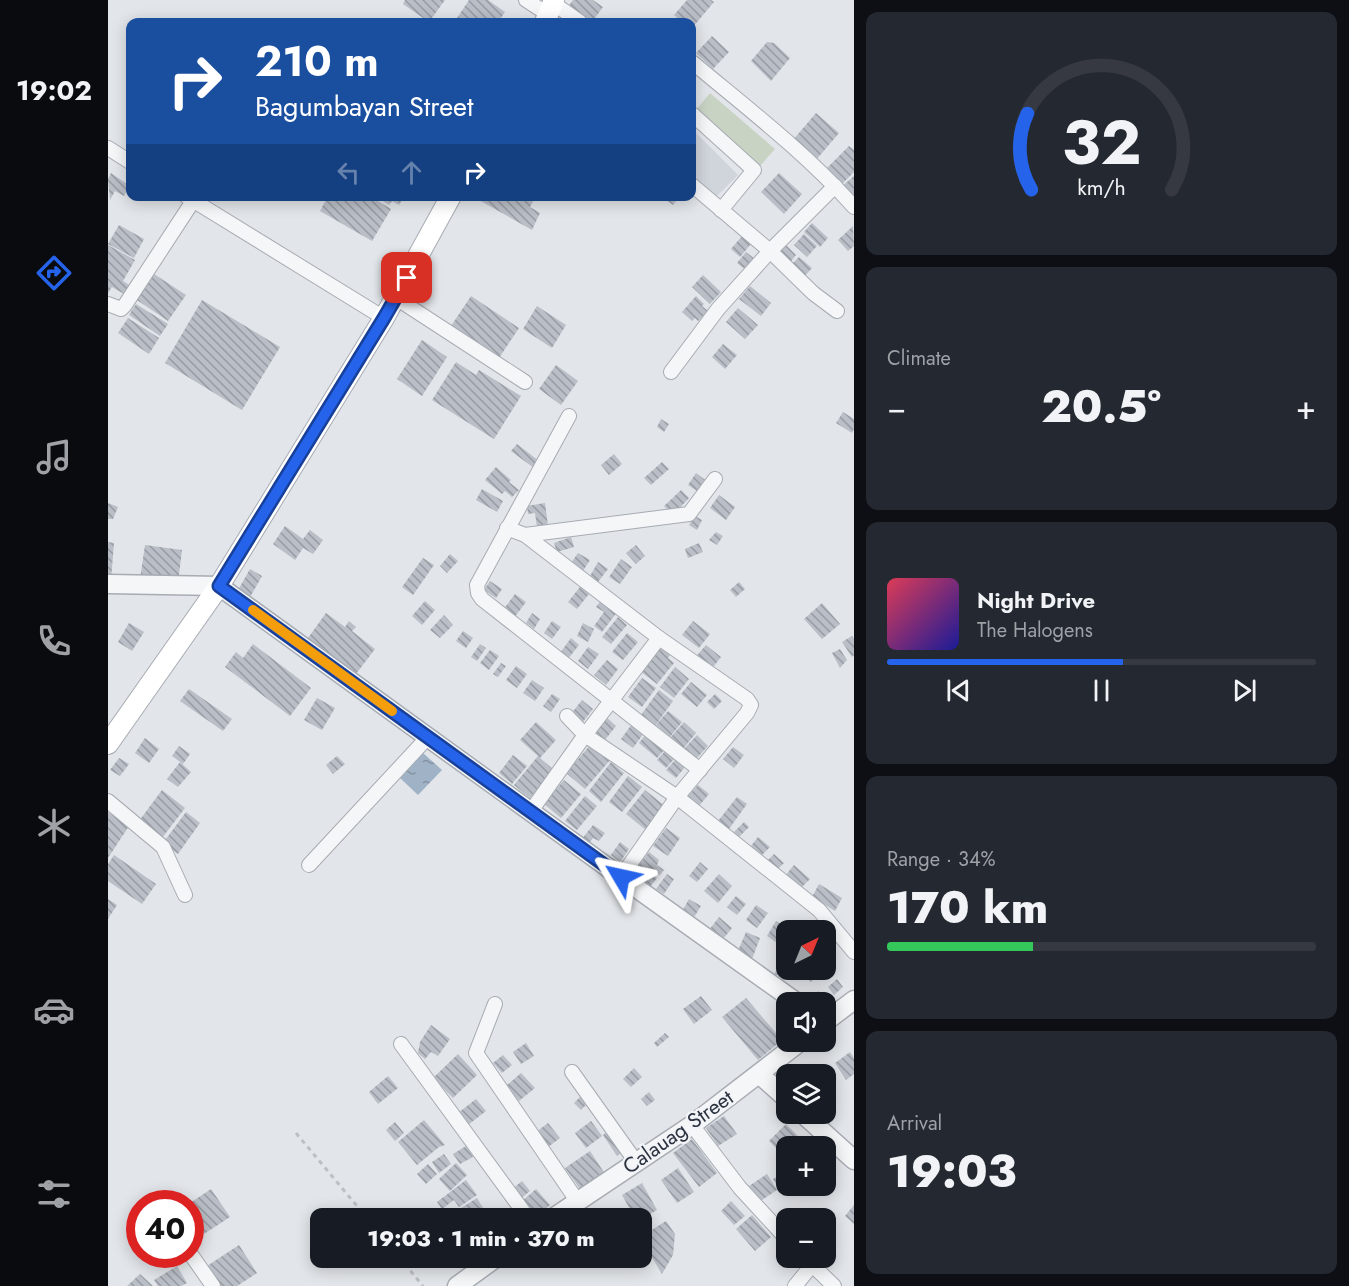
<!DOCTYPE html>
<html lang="en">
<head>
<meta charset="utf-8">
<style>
	body { margin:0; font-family:Jost,sans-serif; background:#242831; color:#f1f3f6; height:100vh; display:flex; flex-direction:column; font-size:22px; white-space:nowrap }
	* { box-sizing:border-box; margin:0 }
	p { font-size:20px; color:#9ea1a6 }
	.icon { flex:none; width:33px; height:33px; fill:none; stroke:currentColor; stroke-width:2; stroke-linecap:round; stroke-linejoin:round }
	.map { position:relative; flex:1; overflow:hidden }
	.panel { display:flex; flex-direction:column; gap:12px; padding:12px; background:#0d0f14; width:495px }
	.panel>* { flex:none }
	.hud { position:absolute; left:18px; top:18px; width:570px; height:183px; border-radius:12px; box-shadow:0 3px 15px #0003; background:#1a4fa0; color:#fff; overflow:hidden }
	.needle { width:39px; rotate:43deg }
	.controls { position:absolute; left:668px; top:920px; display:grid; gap:12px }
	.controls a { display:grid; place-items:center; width:60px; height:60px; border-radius:12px; background:#171b24; box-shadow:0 3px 15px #0003; font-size:30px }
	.speed { position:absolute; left:18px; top:1190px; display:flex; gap:12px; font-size:30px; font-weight:700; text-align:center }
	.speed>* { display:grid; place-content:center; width:78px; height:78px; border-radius:50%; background:#171b24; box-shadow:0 3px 15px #0003; line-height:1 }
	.speed .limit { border:9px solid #d22; background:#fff; color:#111 }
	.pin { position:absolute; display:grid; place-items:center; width:51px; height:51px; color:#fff; margin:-26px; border-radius:12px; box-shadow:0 3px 9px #0006 }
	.me { position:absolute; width:66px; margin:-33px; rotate:306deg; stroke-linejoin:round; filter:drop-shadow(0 0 4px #0008) }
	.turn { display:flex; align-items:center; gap:21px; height:126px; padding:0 30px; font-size:27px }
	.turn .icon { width:78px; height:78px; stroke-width:2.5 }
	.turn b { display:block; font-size:42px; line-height:51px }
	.lanes { display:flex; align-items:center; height:57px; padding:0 30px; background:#0003; justify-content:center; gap:30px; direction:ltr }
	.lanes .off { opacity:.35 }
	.big { font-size:45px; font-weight:800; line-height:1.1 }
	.panel .tile { flex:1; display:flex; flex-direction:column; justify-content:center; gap:9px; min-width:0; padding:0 21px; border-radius:12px; background:#242831 }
	.panel .dial { align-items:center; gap:0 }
	.dial svg { height:156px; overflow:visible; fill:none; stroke:#363941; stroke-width:7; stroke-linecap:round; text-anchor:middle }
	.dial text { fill:#f1f3f6; stroke:none }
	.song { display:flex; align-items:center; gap:18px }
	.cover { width:72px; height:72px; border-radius:9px; background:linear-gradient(135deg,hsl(350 70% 55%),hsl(240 70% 35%)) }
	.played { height:6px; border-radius:3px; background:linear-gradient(90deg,#2563eb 55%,#363941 55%) }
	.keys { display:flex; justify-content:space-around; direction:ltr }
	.heat { display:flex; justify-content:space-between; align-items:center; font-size:33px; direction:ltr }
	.charge { height:9px; border-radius:4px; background:linear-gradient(90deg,#34c759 34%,#363941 0) }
	.trip { position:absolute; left:202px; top:1208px; width:342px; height:60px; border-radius:12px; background:#171b24; box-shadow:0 3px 15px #0003; font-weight:800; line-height:60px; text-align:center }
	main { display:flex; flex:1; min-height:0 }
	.dock { display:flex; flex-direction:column; width:108px; justify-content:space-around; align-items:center; background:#090b0e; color:#9ea1a6 }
	.dock .icon { width:42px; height:42px }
	.dock .active { color:#2563eb }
	.dock b { font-size:27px; color:#f1f3f6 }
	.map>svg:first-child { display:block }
	.built { fill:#d0d4db }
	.garden { fill:#c8d3c4 }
	.water { fill:url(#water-ripples) }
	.building { fill:url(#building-back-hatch) }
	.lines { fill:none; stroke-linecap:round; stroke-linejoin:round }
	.minor-casing { stroke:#a7acb3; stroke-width:16 }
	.tertiary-casing { stroke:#a7acb3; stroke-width:21 }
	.secondary-casing { stroke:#a7acb3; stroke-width:22 }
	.path { stroke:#bcbfc4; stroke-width:3; stroke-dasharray:4.5 4.5; stroke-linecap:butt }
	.minor { stroke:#f5f6f8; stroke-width:14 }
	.tertiary { stroke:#f5f6f8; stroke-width:18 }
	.secondary { stroke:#fff; stroke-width:20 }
	.route-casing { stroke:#184099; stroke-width:15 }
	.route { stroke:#2563eb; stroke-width:10 }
	.slow { stroke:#f59e0b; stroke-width:10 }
	.labels { text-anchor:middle; stroke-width:4.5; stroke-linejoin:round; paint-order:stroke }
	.street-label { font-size:21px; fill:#2b3340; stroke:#f2f4f7 }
</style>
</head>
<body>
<main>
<nav class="dock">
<b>19:02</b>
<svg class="icon active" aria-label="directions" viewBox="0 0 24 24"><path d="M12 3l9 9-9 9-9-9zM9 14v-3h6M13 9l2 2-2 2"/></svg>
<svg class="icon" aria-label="music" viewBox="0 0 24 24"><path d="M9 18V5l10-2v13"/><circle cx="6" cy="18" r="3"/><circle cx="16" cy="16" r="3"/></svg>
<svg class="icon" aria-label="phone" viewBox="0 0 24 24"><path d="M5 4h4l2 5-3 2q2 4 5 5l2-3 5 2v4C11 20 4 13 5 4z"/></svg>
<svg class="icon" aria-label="climate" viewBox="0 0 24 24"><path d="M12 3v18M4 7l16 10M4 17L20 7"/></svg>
<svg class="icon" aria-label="car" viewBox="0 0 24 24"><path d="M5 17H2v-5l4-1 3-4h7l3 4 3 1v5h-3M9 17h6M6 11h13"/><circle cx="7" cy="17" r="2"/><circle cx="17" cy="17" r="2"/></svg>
<svg class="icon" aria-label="filters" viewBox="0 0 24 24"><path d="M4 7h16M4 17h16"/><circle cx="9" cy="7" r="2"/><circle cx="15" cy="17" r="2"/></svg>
</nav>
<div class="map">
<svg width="746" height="1286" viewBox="0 0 746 1286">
	<defs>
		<pattern id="water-ripples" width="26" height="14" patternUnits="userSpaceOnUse" patternTransform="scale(1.5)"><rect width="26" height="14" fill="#a0b3c6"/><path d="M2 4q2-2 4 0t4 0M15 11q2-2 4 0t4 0" fill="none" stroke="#8392a2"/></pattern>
		<pattern id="building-back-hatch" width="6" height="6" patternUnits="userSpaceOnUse" patternTransform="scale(1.5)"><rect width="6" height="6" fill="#babec6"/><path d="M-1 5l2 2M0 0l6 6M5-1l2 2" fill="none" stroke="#979ba2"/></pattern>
	</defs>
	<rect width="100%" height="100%" fill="#e2e5e9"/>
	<!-- built -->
	<path class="built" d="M584,129L630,175L605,200L584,181Z"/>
	<!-- garden -->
	<path class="garden" d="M602,93L667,149L646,173L584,115Z"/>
	<!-- water -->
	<path class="water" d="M315,753L334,770L310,795L292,778Z"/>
	<!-- building -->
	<g class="building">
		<path d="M297,0H337L321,22L295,4Z"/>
		<path d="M361,0H380L397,12L390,22H356L349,18Z"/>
		<path d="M465,0H485L495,7L484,22H478L459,8Z"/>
		<path d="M579,0H603L606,2L584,28V22H574L566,15Z"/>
		<path d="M604,36L621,52L605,69L588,53Z"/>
		<path d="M659,42L666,43L682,58L663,81L643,61Z"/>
		<path d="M708,113L731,133L708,160L685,140Z"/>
		<path d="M741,146L746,150V172L732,186L716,171Z"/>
		<path d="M3,173L22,186L16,196L7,191L2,200L0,179Z"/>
		<path d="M671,173L694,194L676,214L653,192Z"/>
		<path d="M746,176V201L733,187Z"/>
		<path d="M220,196H262L283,209L264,241L212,211Z"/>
		<path d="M267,196H296L291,205L284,201L281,205Z"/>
		<path d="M364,196H428L422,207L432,213L424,230Z"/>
		<path d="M553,196H572L565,205Z"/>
		<path d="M704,223L720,238L712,247L696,232Z"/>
		<path d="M11,225L36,239L26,258L0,244Z"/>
		<path d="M745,226L746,246L740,251L730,240Z"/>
		<path d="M696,234L709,246L699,257L686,245Z"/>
		<path d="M634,236L643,244L632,257L623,249Z"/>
		<path d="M677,244L688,255L680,265L668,255Z"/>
		<path d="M0,245L27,260L15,281L21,285L16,294L4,287L0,293Z"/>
		<path d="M638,252L647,259L638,270L629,263Z"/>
		<path d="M691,257L704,268L695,278L682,266Z"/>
		<path d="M46,274L78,295L60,321L29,300Z"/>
		<path d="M595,275L613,292L602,304L584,287Z"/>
		<path d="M642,286L663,303L653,316L631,299Z"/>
		<path d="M363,296L411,328L391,358L343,326Z"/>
		<path d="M588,296L596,304L594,306L600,311L590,321L587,318L584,321L574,312Z"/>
		<path d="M94,300L172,347L134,410L57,363Z"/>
		<path d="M28,304L60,324L52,336L21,315Z"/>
		<path d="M429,306L458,325L444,348L415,329Z"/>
		<path d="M630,308L650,325L637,339L618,322Z"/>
		<path d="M20,318L51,338L41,354L10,333Z"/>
		<path d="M314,340L339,357L314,396L289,379Z"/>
		<path d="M615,344L629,355L617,369L604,357Z"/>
		<path d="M348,362L368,375L371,370L413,396L386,439L324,400Z"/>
		<path d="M448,365L470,381L453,405L431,389Z"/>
		<path d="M735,412L746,419V429L744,433L728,423Z"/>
		<path d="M553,419L561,424L556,432L549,427Z"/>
		<path d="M409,444L431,461L426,468L403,451Z"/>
		<path d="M506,454L514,464L501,475L493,465Z"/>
		<path d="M554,462L561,469L543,485L536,478Z"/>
		<path d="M388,467L403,480L401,482L411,490L404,497L397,491L394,494L377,480Z"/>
		<path d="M588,473L600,482L592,493L580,485Z"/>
		<path d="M374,489L395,501L389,512L368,500Z"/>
		<path d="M573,490L581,498L565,515L556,506Z"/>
		<path d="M611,495L627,507L618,520L602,508Z"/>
		<path d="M0,503L10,507L5,519H0Z"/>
		<path d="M437,503L440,526L429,527L427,513L420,514L419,506Z"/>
		<path d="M587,516L594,520L589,530L581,525Z"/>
		<path d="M177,526L195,539L202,530L215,540L205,554L195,548L187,560L165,544Z"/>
		<path d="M608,532L615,536L609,545L601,540Z"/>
		<path d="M463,537L466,547L449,552L446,543Z"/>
		<path d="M0,542L6,543L3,580H0Z"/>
		<path d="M591,543L595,552L580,558L577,549Z"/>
		<path d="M37,545L74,550L70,583L32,579Z"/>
		<path d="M528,545L537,556L528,564L518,553Z"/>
		<path d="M470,553L482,560L473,574L461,566Z"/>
		<path d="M342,554L350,561L339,573L332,566Z"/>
		<path d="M315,558L326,565L305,595L294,587Z"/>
		<path d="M513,559L524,567L512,584L501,577Z"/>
		<path d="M490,562L500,569L490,582L482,576Z"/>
		<path d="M142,569L154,576L141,599L129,592Z"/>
		<path d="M382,581L394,589L388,598L376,590Z"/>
		<path d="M631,582L637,589L628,597L622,590Z"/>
		<path d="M472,587L481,594L469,609L460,602Z"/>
		<path d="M407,594L418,602L406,618L395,610Z"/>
		<path d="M494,599L510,611L494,632L486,626L496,612L488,607Z"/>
		<path d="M317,601L327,610L314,625L304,616Z"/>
		<path d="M714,603L732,624L714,639L696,619Z"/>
		<path d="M218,613L237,627L241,621L248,627L244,631L267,649L248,674L240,668L238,671L219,657L222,654L200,638Z"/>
		<path d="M424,613L432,619L426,629L418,623Z"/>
		<path d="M336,615L345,625L332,638L322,630Z"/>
		<path d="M510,617L519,625L503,644L494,637Z"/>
		<path d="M444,621L453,627L444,639L436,633Z"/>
		<path d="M585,621L602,634L591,648L574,635Z"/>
		<path d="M21,623L36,632L24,651L10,642Z"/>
		<path d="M475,623L486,629L480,642L469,636Z"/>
		<path d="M355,631L365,638L358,648L348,641Z"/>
		<path d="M519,633L530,642L515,660L504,652Z"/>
		<path d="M744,636L746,639V655L744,657L734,642Z"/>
		<path d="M463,638L471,645L460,659L452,653Z"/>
		<path d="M145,644L203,688L182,716L117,667L128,652L135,658Z"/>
		<path d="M372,644L378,648L369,661L363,657Z"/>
		<path d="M598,645L613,657L602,671L586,659Z"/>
		<path d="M551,646L562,655L560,658L566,663L549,684L532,671Z"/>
		<path d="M480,647L491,654L480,669L470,661Z"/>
		<path d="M732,649L739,660L732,668L724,653Z"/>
		<path d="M382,650L391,656L381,670L372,663Z"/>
		<path d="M499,660L510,669L498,685L486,675Z"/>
		<path d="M393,663L398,666L390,677L385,674Z"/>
		<path d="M408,666L419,674L409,688L398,680Z"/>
		<path d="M567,667L581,679L566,698L552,687Z"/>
		<path d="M534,678L548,688L534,707L520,697Z"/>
		<path d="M424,680L436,688L427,701L415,693Z"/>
		<path d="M583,682L599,695L589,707L573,694Z"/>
		<path d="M81,689L124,719L115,731L72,701Z"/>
		<path d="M551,690L565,701L547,726L533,715Z"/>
		<path d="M444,694L452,699L443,712L435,706Z"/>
		<path d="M607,694L614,701L606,709L599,702Z"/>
		<path d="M209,698L227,708L214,730L196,720Z"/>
		<path d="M474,700L485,709L474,723L463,714Z"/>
		<path d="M560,711L574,722L562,737L548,725Z"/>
		<path d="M497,716L508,726L497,740L485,730Z"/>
		<path d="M428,722L448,740L432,758L445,769L422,798L406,785L430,756L412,740Z"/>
		<path d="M576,722L588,733L575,749L562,738Z"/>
		<path d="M524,724L536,733L525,748L513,739Z"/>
		<path d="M539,733L557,749L549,758L531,743Z"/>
		<path d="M589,735L600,746L588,759L576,749Z"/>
		<path d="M37,738L51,749L41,763L27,753Z"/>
		<path d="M484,743L503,759L477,789L458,773Z"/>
		<path d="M71,746L82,754L75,764L64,756Z"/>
		<path d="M625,747L636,755L626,768L615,759Z"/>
		<path d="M558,750L567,758L558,768L549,760Z"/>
		<path d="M405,755L419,766L404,784L391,773Z"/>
		<path d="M229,756L237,764L225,774L218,765Z"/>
		<path d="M11,758L21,764L12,776L2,770Z"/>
		<path d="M568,759L577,767L568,778L558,770Z"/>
		<path d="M72,762L83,772L70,787L59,779Z"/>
		<path d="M503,762L516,773L493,802L481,791Z"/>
		<path d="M520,776L534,787L514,812L501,802Z"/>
		<path d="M456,780L473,794L453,818L436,804Z"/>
		<path d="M590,785L601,794L591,806L580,796Z"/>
		<path d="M54,790L77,808L54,838L31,821Z"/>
		<path d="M537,790L557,806L538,830L518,814Z"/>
		<path d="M477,796L489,806L469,830L457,821Z"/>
		<path d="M629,797L639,804L621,829L610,821Z"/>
		<path d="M0,812L21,826L0,858Z"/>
		<path d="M78,812L92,823L70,854L55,843Z"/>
		<path d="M636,822L641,827L631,837L626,832Z"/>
		<path d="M485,825L497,833L491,841L485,838L480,845L473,840Z"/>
		<path d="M558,828L572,838L560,856L545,846Z"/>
		<path d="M650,837L662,847L654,855L643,846Z"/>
		<path d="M512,842L521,849L512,862L503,855Z"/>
		<path d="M541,852L551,860L549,865L556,870L552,875L544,869L542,873L549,878L539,891L521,877Z"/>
		<path d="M666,854L676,863L669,870L659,861Z"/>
		<path d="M6,855L48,884L34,904L0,881V864Z"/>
		<path d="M592,862L600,869L589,882L581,876Z"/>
		<path d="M686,865L702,879L692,889L677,876Z"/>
		<path d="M559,874L566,879L556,894L548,889Z"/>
		<path d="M611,874L624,886L610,903L596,891Z"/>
		<path d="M711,884L734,898L727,911L704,897Z"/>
		<path d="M628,896L638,904L629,915L619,907Z"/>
		<path d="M0,899L9,905L0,919Z"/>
		<path d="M581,899L593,906L583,922L572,915Z"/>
		<path d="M648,905L660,913L649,928L638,920Z"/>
		<path d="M611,917L624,928L611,944L598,934Z"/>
		<path d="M668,921L679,928L669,943L659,936Z"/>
		<path d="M638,932L652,938L644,959L629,953Z"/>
		<path d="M670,964L681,969L677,978L667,974Z"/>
		<path d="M700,969H715L703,982L695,974Z"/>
		<path d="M729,979L735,987L726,995L720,987Z"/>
		<path d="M710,991L717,996L713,1002L705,997Z"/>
		<path d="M593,996L604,1010L586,1024L575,1009Z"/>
		<path d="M638,998L674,1040L650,1060L614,1017Z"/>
		<path d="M323,1025L342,1039L330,1056L323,1052L317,1059L310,1053L312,1042Z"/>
		<path d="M557,1033L561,1037L549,1047L546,1043Z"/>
		<path d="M418,1043L426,1056L413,1064L405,1052Z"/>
		<path d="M742,1052L746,1058V1074L738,1080L727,1063Z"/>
		<path d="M350,1054L369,1075L345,1098L325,1078Z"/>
		<path d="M395,1055L404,1065L394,1073L385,1063Z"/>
		<path d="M526,1068L534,1077L523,1087L515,1079Z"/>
		<path d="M719,1068L725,1077L717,1081V1074H709Z"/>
		<path d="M413,1073L427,1088L411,1101L398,1086Z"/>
		<path d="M280,1076L290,1088L270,1104L261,1092Z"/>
		<path d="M541,1092L547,1100L539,1106L533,1099Z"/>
		<path d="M475,1094L482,1101L473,1110L466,1103Z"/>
		<path d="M368,1099L378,1111L360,1125L350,1113Z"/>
		<path d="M616,1116L629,1134L610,1146L598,1128Z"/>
		<path d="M316,1120L337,1145L331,1147L309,1165L290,1142Z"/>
		<path d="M483,1121L494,1136L478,1148L467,1133Z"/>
		<path d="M287,1122L296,1133L287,1141L278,1130Z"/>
		<path d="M440,1123L452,1138L440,1147L428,1132Z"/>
		<path d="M678,1124L693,1139L687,1146H678L676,1156L661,1141Z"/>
		<path d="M503,1129L518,1150L509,1156L495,1135Z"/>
		<path d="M584,1139L609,1173L591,1187L565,1153Z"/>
		<path d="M358,1146L365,1157L352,1164L345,1154Z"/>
		<path d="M482,1151L497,1174L483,1189L480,1184L472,1189L457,1168Z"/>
		<path d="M336,1154L343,1164L331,1173L324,1162Z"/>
		<path d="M348,1163L359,1175L342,1191L331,1179Z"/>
		<path d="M320,1164L329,1174L318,1184L309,1174Z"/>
		<path d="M570,1168L586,1192L569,1203L553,1180Z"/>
		<path d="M678,1171V1185H686L673,1193L665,1179Z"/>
		<path d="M659,1174L669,1190L651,1202L641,1186Z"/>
		<path d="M358,1180L369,1195L351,1207L346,1200L334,1209L329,1202Z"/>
		<path d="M414,1181L422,1191L411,1200L403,1190Z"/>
		<path d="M534,1183L549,1210L535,1218H527L514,1195Z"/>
		<path d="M103,1189L122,1217L82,1243V1203Z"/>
		<path d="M428,1189L442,1205L427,1218L413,1202Z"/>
		<path d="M369,1198L377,1211L365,1218H344L342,1215Z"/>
		<path d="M623,1201L637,1216L626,1225L613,1211Z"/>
		<path d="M746,1205V1224L737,1216Z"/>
		<path d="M644,1215L663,1237L647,1251L628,1229Z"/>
		<path d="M558,1221L567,1234L565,1255L554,1274L534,1241V1236Z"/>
		<path d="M131,1245L149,1273L129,1286H112L99,1266Z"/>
		<path d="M69,1266L79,1283L73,1286H50L46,1280Z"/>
		<path d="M32,1274L45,1286H19Z"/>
	</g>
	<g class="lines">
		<defs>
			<g id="minor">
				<path d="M418,0L441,15"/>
				<path d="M445,3L472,22"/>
				<path d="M584,62C639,108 698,153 746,207"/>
				<path d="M584,114L646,170L613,210"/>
				<path d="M0,148L22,162"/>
				<path d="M584,185L662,251L705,293L729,311"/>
				<path d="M78,196L276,318"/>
				<path d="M288,298L417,382"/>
				<path d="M0,304L13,309L17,305L85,201"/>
				<path d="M563,372L610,309L662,251L727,186"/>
				<path d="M461,416L369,585L370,593L374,599L592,770"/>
				<path d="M399,528L417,535L551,638L639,699L643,705L639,713L569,797L513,877"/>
				<path d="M417,535L581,514L607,479"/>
				<path d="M459,716L477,735L569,797L711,910L746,952"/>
				<path d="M0,801L55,847L77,895"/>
				<path d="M423,811L477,735L551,638"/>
				<path d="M201,865L320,737"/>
				<path d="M387,1004L368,1053L470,1202"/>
				<path d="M293,1044L420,1218"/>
				<path d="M464,1072L528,1162"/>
				<path d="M584,1125L632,1188L678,1238"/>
				<path d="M84,1256L105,1286"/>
				<path d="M696,1257L726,1286"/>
				<path d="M687,1286L704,1265"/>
			</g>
			<g id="tertiary">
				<path d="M0,584L111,586L513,877L688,1002"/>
				<path d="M717,1022L746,1000"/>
				<path d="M651,1074L678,1098"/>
				<path d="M694,1113L746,1160"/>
				<path d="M445,1218L584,1125L693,1041"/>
				<path d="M349,1286L389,1257"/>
			</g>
			<g id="secondary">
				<path d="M437,22L446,0"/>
				<path d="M0,744L111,586L276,318L343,196"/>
			</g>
		</defs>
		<!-- minor casing -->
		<use href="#minor" class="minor-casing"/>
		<!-- tertiary casing -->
		<use href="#tertiary" class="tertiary-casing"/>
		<!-- secondary casing -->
		<use href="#secondary" class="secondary-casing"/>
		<!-- path -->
		<g class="path">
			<path d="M188,1133L259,1218"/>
			<path d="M291,1257L315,1286"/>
		</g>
		<!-- minor -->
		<use href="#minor" class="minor"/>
		<!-- tertiary -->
		<use href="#tertiary" class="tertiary"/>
		<!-- secondary -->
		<use href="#secondary" class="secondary"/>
	</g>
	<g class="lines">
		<defs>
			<path id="route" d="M299,278L276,318L111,586L513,877"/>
		</defs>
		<!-- route casing -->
		<use href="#route" class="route-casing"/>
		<!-- route -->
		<use href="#route" class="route"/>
		<!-- slow -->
		<path class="slow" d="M145,610L284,711"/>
	</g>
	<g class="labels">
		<!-- street labels -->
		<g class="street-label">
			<text transform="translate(570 1132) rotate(-35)" y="7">Calauag Street</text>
		</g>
	</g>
</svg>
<div class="controls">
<a><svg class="needle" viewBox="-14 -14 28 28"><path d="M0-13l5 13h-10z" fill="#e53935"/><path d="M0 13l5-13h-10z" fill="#9ea1a6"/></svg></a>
<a><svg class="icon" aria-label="sound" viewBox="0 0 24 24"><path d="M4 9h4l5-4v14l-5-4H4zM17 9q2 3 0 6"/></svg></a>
<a><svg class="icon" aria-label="layers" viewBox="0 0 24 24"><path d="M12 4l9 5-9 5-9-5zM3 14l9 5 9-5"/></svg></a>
<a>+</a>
<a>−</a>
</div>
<div class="speed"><div class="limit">40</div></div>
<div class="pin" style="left:299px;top:278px;background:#d93025"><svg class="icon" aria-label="arrive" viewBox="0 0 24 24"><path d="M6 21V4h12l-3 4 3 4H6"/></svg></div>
<svg class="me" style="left:513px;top:877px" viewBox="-20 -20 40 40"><path d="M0-17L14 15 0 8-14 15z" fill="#2563eb" stroke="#fff" stroke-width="4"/></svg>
<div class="trip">19:03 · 1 min · 370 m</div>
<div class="hud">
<div class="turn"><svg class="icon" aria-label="right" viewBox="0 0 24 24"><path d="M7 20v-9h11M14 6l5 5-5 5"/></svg><div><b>210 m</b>Bagumbayan Street</div></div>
<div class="lanes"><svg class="icon off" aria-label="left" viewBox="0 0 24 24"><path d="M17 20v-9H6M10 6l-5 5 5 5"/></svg><svg class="icon off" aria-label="ahead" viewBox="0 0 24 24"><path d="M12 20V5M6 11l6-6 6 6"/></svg><svg class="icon" aria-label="right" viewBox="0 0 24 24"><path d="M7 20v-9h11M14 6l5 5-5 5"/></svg></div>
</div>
</div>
<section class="panel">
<div class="tile dial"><svg viewBox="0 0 100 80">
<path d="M14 69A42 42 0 1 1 86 69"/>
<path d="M14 69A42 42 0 0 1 12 30" stroke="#2563eb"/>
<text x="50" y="56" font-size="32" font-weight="700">32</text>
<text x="50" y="72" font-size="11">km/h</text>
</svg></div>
<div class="tile"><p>Climate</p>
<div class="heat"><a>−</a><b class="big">20.5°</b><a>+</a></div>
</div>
<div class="tile">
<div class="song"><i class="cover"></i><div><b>Night Drive</b><p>The Halogens</p></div></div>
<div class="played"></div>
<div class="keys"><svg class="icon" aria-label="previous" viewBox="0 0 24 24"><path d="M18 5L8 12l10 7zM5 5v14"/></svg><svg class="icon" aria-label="pause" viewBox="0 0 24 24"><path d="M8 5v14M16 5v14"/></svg><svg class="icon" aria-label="next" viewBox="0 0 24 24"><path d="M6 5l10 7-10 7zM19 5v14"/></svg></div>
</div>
<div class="tile"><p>Range · 34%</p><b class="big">170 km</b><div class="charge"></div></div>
<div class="tile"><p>Arrival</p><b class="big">19:03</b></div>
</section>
</main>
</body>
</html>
